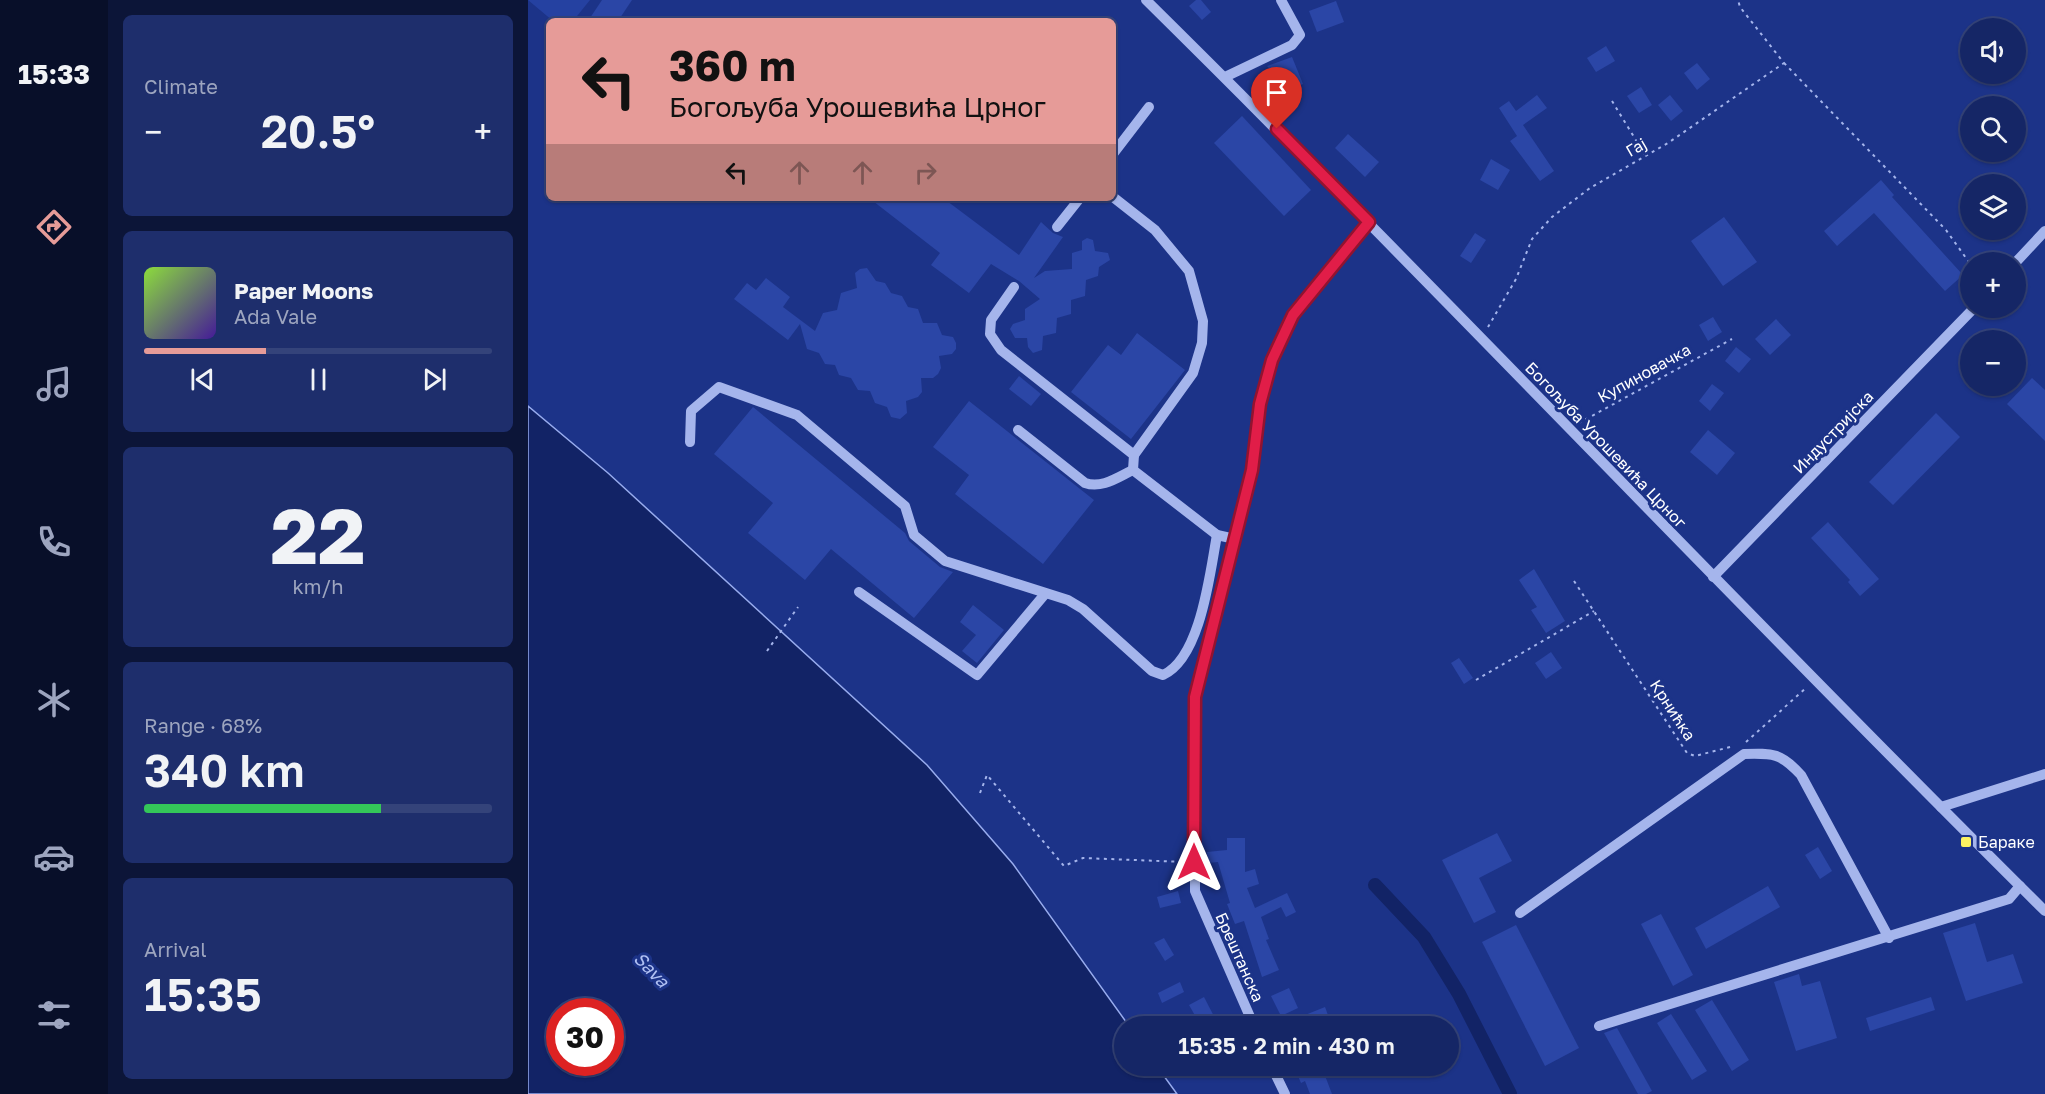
<!DOCTYPE html>
<html lang="en">
<head>
<meta charset="utf-8">
<style>
	body { margin:0; font-family:"Golos Text",sans-serif; background:#1e2e6c; color:#f1f3f6; height:100vh; display:flex; flex-direction:column; font-size:22px; white-space:nowrap }
	* { box-sizing:border-box; margin:0 }
	p { font-size:20px; color:#9da5bf }
	.icon { flex:none; width:33px; height:33px; fill:none; stroke:currentColor; stroke-width:2; stroke-linecap:round; stroke-linejoin:round }
	.map { position:relative; flex:1; overflow:hidden }
	.sheet { display:flex; flex-direction:column; gap:15px; padding:15px; background:#0c1538; width:420px }
	.sheet>* { flex:none }
	.banner { position:absolute; left:18px; top:18px; width:570px; height:183px; border-radius:9px; box-shadow:0 2px 4px #0004,0 0 0 2px #34437a; background:#e69b98; color:#111; overflow:hidden }
	.buttons { position:absolute; left:1432px; top:18px; display:grid; gap:12px }
	.buttons a { display:grid; place-items:center; width:66px; height:66px; border-radius:50%; background:#152666; box-shadow:0 2px 4px #0004,0 0 0 2px #34437a; font-size:30px }
	.speed { position:absolute; left:18px; top:998px; display:flex; gap:12px; font-size:30px; font-weight:700; text-align:center }
	.speed>* { display:grid; place-content:center; width:78px; height:78px; border-radius:50%; background:#152666; box-shadow:0 2px 4px #0004,0 0 0 2px #34437a; line-height:1 }
	.speed .limit { border:9px solid #d22; background:#fff; color:#111 }
	.pin { position:absolute; display:grid; place-items:center; width:51px; height:51px; color:#fff; margin:-62px -26px; border-radius:50% 50% 50% 0; rotate:-45deg; box-shadow:0 0 6px #0007 }
	.pin .icon { rotate:45deg }
	.me { position:absolute; width:66px; margin:-33px; rotate:0deg; stroke-linejoin:round; filter:drop-shadow(0 0 4px #0008) }
	.turn { display:flex; align-items:center; gap:21px; height:126px; padding:0 24px; font-size:27px }
	.turn .icon { width:78px; height:78px; stroke-width:2.5 }
	.turn b { display:block; font-size:42px; line-height:51px }
	.lanes { display:flex; align-items:center; height:57px; padding:0 24px; background:#0003; justify-content:center; gap:30px; direction:ltr }
	.lanes .off { opacity:.35 }
	.big { font-size:45px; font-weight:600; line-height:1.1 }
	.sheet .widget { flex:1; display:flex; flex-direction:column; justify-content:center; gap:9px; min-width:0; padding:0 21px; border-radius:9px; background:#1e2e6c }
	.sheet .dial { align-items:center; gap:0 }
	.dial b { font-size:78px; line-height:1 }
	.song { display:flex; align-items:center; gap:18px }
	.cover { width:72px; height:72px; border-radius:9px; background:linear-gradient(135deg,hsl(90 70% 55%),hsl(260 70% 35%)) }
	.played { height:6px; border-radius:3px; background:linear-gradient(90deg,#e69b98 35%,#34437a 35%) }
	.keys { display:flex; justify-content:space-around; direction:ltr }
	.heat { display:flex; justify-content:space-between; align-items:center; font-size:33px; direction:ltr }
	.charge { height:9px; border-radius:4px; background:linear-gradient(90deg,#34c759 68%,#34437a 0) }
	.trip { position:absolute; left:586px; top:1016px; width:345px; height:60px; border-radius:30px; background:#152666; box-shadow:0 2px 4px #0004,0 0 0 2px #34437a; font-weight:600; line-height:60px; text-align:center }
	main { display:flex; flex:1; min-height:0 }
	.menu { display:flex; flex-direction:column; width:108px; justify-content:space-around; align-items:center; background:#080f29; color:#9da5bf }
	.menu .icon { width:42px; height:42px }
	.menu .selected { color:#e69b98 }
	.menu b { font-size:27px; color:#f1f3f6 }
	.map>svg:first-child { display:block }
	.green { fill:#2541a1 }
	.water { fill:#122366; stroke:#98acee; stroke-width:1.5; fill-rule:evenodd }
	.lines { fill:none; stroke-linecap:round; stroke-linejoin:round }
	.canal { stroke:#122366; stroke-width:14 }
	.building { fill:#2b46a6 }
	.path { stroke:#a5b5ec; stroke-width:2; stroke-dasharray:3 4.5; stroke-linecap:butt }
	.minor { stroke:#a5b5ec; stroke-width:10 }
	.route-casing { stroke:#92132f; stroke-width:15 }
	.route { stroke:#e11d48; stroke-width:10 }
	.poi-dot { fill:#fdf362; stroke:#1c3388; stroke-width:2 }
	.labels { text-anchor:middle; stroke-width:6; stroke-linejoin:round; paint-order:stroke }
	.street-label { font-size:16px; fill:#fff; stroke:#1c3388 }
	.poi-label { font-size:16px; fill:#fff; stroke:#1c3388; text-anchor:start }
	.water-label { font-size:18px; font-style:italic; fill:#b0c0f3; stroke:#1c3388 }
</style>
</head>
<body>
<main>
<nav class="menu">
<b>15:33</b>
<svg class="icon selected" aria-label="directions" viewBox="0 0 24 24"><path d="M12 3l9 9-9 9-9-9zM9 14v-3h6M13 9l2 2-2 2"/></svg>
<svg class="icon" aria-label="music" viewBox="0 0 24 24"><path d="M9 18V5l10-2v13"/><circle cx="6" cy="18" r="3"/><circle cx="16" cy="16" r="3"/></svg>
<svg class="icon" aria-label="phone" viewBox="0 0 24 24"><path d="M5 4h4l2 5-3 2q2 4 5 5l2-3 5 2v4C11 20 4 13 5 4z"/></svg>
<svg class="icon" aria-label="climate" viewBox="0 0 24 24"><path d="M12 3v18M4 7l16 10M4 17L20 7"/></svg>
<svg class="icon" aria-label="car" viewBox="0 0 24 24"><path d="M5 17H2v-5l4-1 3-4h7l3 4 3 1v5h-3M9 17h6M6 11h13"/><circle cx="7" cy="17" r="2"/><circle cx="17" cy="17" r="2"/></svg>
<svg class="icon" aria-label="filters" viewBox="0 0 24 24"><path d="M4 7h16M4 17h16"/><circle cx="9" cy="7" r="2"/><circle cx="15" cy="17" r="2"/></svg>
</nav>
<section class="sheet">
<div class="widget"><p>Climate</p>
<div class="heat"><a>−</a><b class="big">20.5°</b><a>+</a></div>
</div>
<div class="widget">
<div class="song"><i class="cover"></i><div><b>Paper Moons</b><p>Ada Vale</p></div></div>
<div class="played"></div>
<div class="keys"><svg class="icon" aria-label="previous" viewBox="0 0 24 24"><path d="M18 5L8 12l10 7zM5 5v14"/></svg><svg class="icon" aria-label="pause" viewBox="0 0 24 24"><path d="M8 5v14M16 5v14"/></svg><svg class="icon" aria-label="next" viewBox="0 0 24 24"><path d="M6 5l10 7-10 7zM19 5v14"/></svg></div>
</div>
<div class="widget dial"><b>22</b><p>km/h</p></div>
<div class="widget"><p>Range · 68%</p><b class="big">340 km</b><div class="charge"></div></div>
<div class="widget"><p>Arrival</p><b class="big">15:35</b></div>
</section>
<div class="map">
<svg width="1517" height="1094" viewBox="0 0 1517 1094">
	<rect width="100%" height="100%" fill="#1c3388"/>
	<!-- green -->
	<path class="green" d="M0,0H62L45,21H25Z"/>
	<!-- water -->
	<path class="water" d="M0,406L80,473L399,765L485,864L601,1026H597V1065H628L649,1094H0ZM32,1011H82V1062H32Z"/>
	<g class="lines">
		<!-- canal -->
		<path class="canal" d="M847,885L896,937L931,994L982,1094"/>
	</g>
	<!-- building -->
	<g class="building">
		<path d="M74,0H104L90,21H60Z"/>
		<path d="M668,0H673L683,12L674,20L661,6Z"/>
		<path d="M808,1L816,22L789,32L781,11Z"/>
		<path d="M1078,46L1087,61L1068,72L1059,58Z"/>
		<path d="M764,57L775,84L761,90L739,66Z"/>
		<path d="M1169,63L1182,79L1169,90L1156,73Z"/>
		<path d="M1113,87L1124,105L1111,113L1099,96Z"/>
		<path d="M1009,95L1019,108L995,125L1026,171L1012,181L982,141L989,136L971,108L981,101L988,111Z"/>
		<path d="M1142,95L1155,111L1143,121L1130,105Z"/>
		<path d="M714,116L783,190L756,216L686,143Z"/>
		<path d="M820,134L851,162L837,177L807,148Z"/>
		<path d="M963,159L982,170L970,190L952,180Z"/>
		<path d="M1353,180L1366,195L1364,197L1435,275L1417,291L1346,213L1309,246L1296,231Z"/>
		<path d="M341,198H415L491,255L513,222L525,233L535,237L506,278L517,271L544,269V253L554,250V241L559,238L565,240L567,251L580,253L582,260L571,267L570,276L558,280L557,296L543,300V314L529,318L528,333L515,336L514,350L505,353L500,347L499,338H487L482,329L485,324L497,320V309L512,299L491,281L463,264L441,293L403,265L412,253Z"/>
		<path d="M1196,217L1229,262L1195,286L1163,241Z"/>
		<path d="M947,233L958,240L943,263L932,256Z"/>
		<path d="M339,268L348,281L357,283L363,293L374,296L380,307L390,309L395,323H409L414,335L425,337L428,343V349L424,354L411,356L413,368L410,374L405,378H393L394,392L390,397L378,401L379,413L372,419L363,417L359,407L347,403L342,391L330,390L323,378L311,375L307,365L297,364L291,353L279,349L272,324L260,340L206,299L219,283L228,290L238,278L262,297L255,307L287,331L295,313L309,310L313,293L329,288L327,273L332,269Z"/>
		<path d="M1185,317L1194,332L1180,341L1171,325Z"/>
		<path d="M1248,319L1263,335L1242,355L1227,339Z"/>
		<path d="M609,333L657,370L603,439L543,392L580,345L593,355Z"/>
		<path d="M1208,347L1223,359L1211,373L1197,361Z"/>
		<path d="M491,376L513,394L503,406L481,389Z"/>
		<path d="M1504,378L1517,390V441L1479,404Z"/>
		<path d="M1184,384L1196,393L1182,411L1171,401Z"/>
		<path d="M441,401L566,500L515,564L427,494L441,475L405,447Z"/>
		<path d="M225,407L377,533L381,541L412,567L425,572L386,618L303,549L277,580L220,533L245,503L186,454Z"/>
		<path d="M1408,413L1432,437L1365,505L1341,482Z"/>
		<path d="M1180,430L1207,453L1189,475L1162,452Z"/>
		<path d="M1300,522L1351,579L1332,596L1320,582L1322,580L1283,538Z"/>
		<path d="M1006,569L1037,621L1018,633L1003,610L1009,607L991,580Z"/>
		<path d="M445,605L476,630L449,663L434,651L448,635L432,622Z"/>
		<path d="M1023,652L1034,668L1018,679L1007,663Z"/>
		<path d="M931,658L945,678L936,684L923,663Z"/>
		<path d="M969,833L984,861L951,878L968,912L946,923L914,860Z"/>
		<path d="M699,838H717V872L727,869L731,884L719,888L727,908L759,893L768,912L758,917L753,907L733,917L741,939L738,940L751,970L734,977L716,921L707,924L699,904L702,903L690,862L680,863L679,852L699,850Z"/>
		<path d="M1290,847L1304,871L1292,879L1277,855Z"/>
		<path d="M1240,886L1252,907L1178,949L1167,928Z"/>
		<path d="M650,891L653,903L632,908L629,897Z"/>
		<path d="M1133,914L1165,975L1145,986L1113,924Z"/>
		<path d="M1447,923L1459,962L1485,954L1495,983L1438,1001L1415,933Z"/>
		<path d="M988,925L1051,1048L1017,1066L954,942Z"/>
		<path d="M636,938L646,955L637,961L626,943Z"/>
		<path d="M1271,974L1274,986L1292,981L1309,1038L1268,1051L1246,982Z"/>
		<path d="M652,982L656,992L634,1003L630,993Z"/>
		<path d="M761,988L770,1008L753,1016L743,996Z"/>
		<path d="M676,997L691,1026H673L661,1005Z"/>
		<path d="M1403,997L1407,1010L1342,1031L1338,1018Z"/>
		<path d="M1184,1000L1221,1060L1204,1071L1167,1010Z"/>
		<path d="M797,1007L804,1026H781L777,1015Z"/>
		<path d="M1143,1014L1179,1071L1164,1080L1129,1023Z"/>
		<path d="M1089,1028L1124,1091L1118,1094H1110L1076,1033Z"/>
		<path d="M765,1065H814L796,1073L804,1094H782L777,1081L773,1083Z"/>
	</g>
	<g class="lines">
		<!-- path -->
		<g class="path">
			<path d="M1256,63L1418,230L1443,265"/>
			<path d="M1084,101L1117,155"/>
			<path d="M960,327L988,279L1004,239L1024,217L1062,188L1140,143L1256,63L1212,7L1210,0"/>
			<path d="M1051,423L1204,339"/>
			<path d="M1046,581L1159,753L1167,756L1206,746"/>
			<path d="M239,651L270,607"/>
			<path d="M948,680L1066,611"/>
			<path d="M1218,742L1278,688"/>
			<path d="M452,793L459,775L536,866L555,858L657,862"/>
		</g>
		<!-- minor -->
		<g class="minor">
			<path d="M618,0C922,300 1214,611 1517,911"/>
			<path d="M697,77L764,45L772,35L753,0"/>
			<path d="M585,154L621,107"/>
			<path d="M585,197L627,230L661,271L675,321L674,343L665,373L606,455"/>
			<path d="M529,227L552,198"/>
			<path d="M1488,262L1517,231"/>
			<path d="M486,287L463,320L462,334L473,350L606,455L605,470L689,535L707,539"/>
			<path d="M490,430L557,483C574,489 590,477 605,470"/>
			<path d="M162,442L163,411L191,387L269,415L377,506L386,535L417,561L540,600L555,609L624,671L635,675C673,658 682,572 689,535"/>
			<path d="M1185,577L1446,308"/>
			<path d="M331,592L449,675L517,594"/>
			<path d="M1413,807L1517,774"/>
			<path d="M992,913L1216,754C1245,753 1253,753 1273,775L1361,938"/>
			<path d="M726,1026L667,891V697L724,470L732,404L744,360L765,315L841,222"/>
			<path d="M1071,1026L1481,899L1492,886"/>
			<path d="M743,1065L757,1094"/>
		</g>
	</g>
	<g class="lines">
		<defs>
			<path id="route" d="M666,862L667,697L724,470L732,404L744,360L765,315L841,222L749,129"/>
		</defs>
		<!-- route casing -->
		<use href="#route" class="route-casing"/>
		<!-- route -->
		<use href="#route" class="route"/>
	</g>
	<!-- markers -->
	<rect class="poi-dot" x="1432" y="836" width="12" height="12" rx="3"/>
	<g class="labels">
		<!-- street labels -->
		<g class="street-label">
			<text transform="translate(1108 147) rotate(-30)" y="6">Гај</text>
			<text transform="translate(1116 373) rotate(-29)" y="6">Купиновачка</text>
			<text transform="translate(1305 432) rotate(-46)" y="6">Индустријска</text>
			<text transform="translate(1078 445) rotate(46)" y="6">Богољуба Урошевића Црног</text>
			<text transform="translate(1145 710) rotate(57)" y="6">Крнићка</text>
			<text transform="translate(712 957) rotate(66)" y="6">Брештанска</text>
		</g>
		<!-- poi labels -->
		<g class="poi-label">
			<text x="1450" y="848">Бараке</text>
		</g>
		<!-- water labels -->
		<g class="water-label">
			<text transform="translate(123 970) rotate(46)" y="6">Sava</text>
		</g>
	</g>
</svg>
<div class="buttons">
<a><svg class="icon" aria-label="sound" viewBox="0 0 24 24"><path d="M4 9h4l5-4v14l-5-4H4zM17 9q2 3 0 6"/></svg></a>
<a><svg class="icon" aria-label="search" viewBox="0 0 24 24"><circle cx="10" cy="10" r="6"/><path d="M15 15l6 6"/></svg></a>
<a><svg class="icon" aria-label="layers" viewBox="0 0 24 24"><path d="M12 4l9 5-9 5-9-5zM3 14l9 5 9-5"/></svg></a>
<a>+</a>
<a>−</a>
</div>
<div class="speed"><div class="limit">30</div></div>
<div class="pin" style="left:749px;top:129px;background:#d93025"><svg class="icon" aria-label="arrive" viewBox="0 0 24 24"><path d="M6 21V4h12l-3 4 3 4H6"/></svg></div>
<svg class="me" style="left:666px;top:862px" viewBox="-20 -20 40 40"><path d="M0-17L14 15 0 8-14 15z" fill="#e11d48" stroke="#fff" stroke-width="4"/></svg>
<div class="trip">15:35 · 2 min · 430 m</div>
<div class="banner">
<div class="turn"><svg class="icon" aria-label="left" viewBox="0 0 24 24"><path d="M17 20v-9H6M10 6l-5 5 5 5"/></svg><div><b>360 m</b>Богољуба Урошевића Црног</div></div>
<div class="lanes"><svg class="icon" aria-label="left" viewBox="0 0 24 24"><path d="M17 20v-9H6M10 6l-5 5 5 5"/></svg><svg class="icon off" aria-label="ahead" viewBox="0 0 24 24"><path d="M12 20V5M6 11l6-6 6 6"/></svg><svg class="icon off" aria-label="ahead" viewBox="0 0 24 24"><path d="M12 20V5M6 11l6-6 6 6"/></svg><svg class="icon off" aria-label="right" viewBox="0 0 24 24"><path d="M7 20v-9h11M14 6l5 5-5 5"/></svg></div>
</div>
</div>
</main>
</body>
</html>
